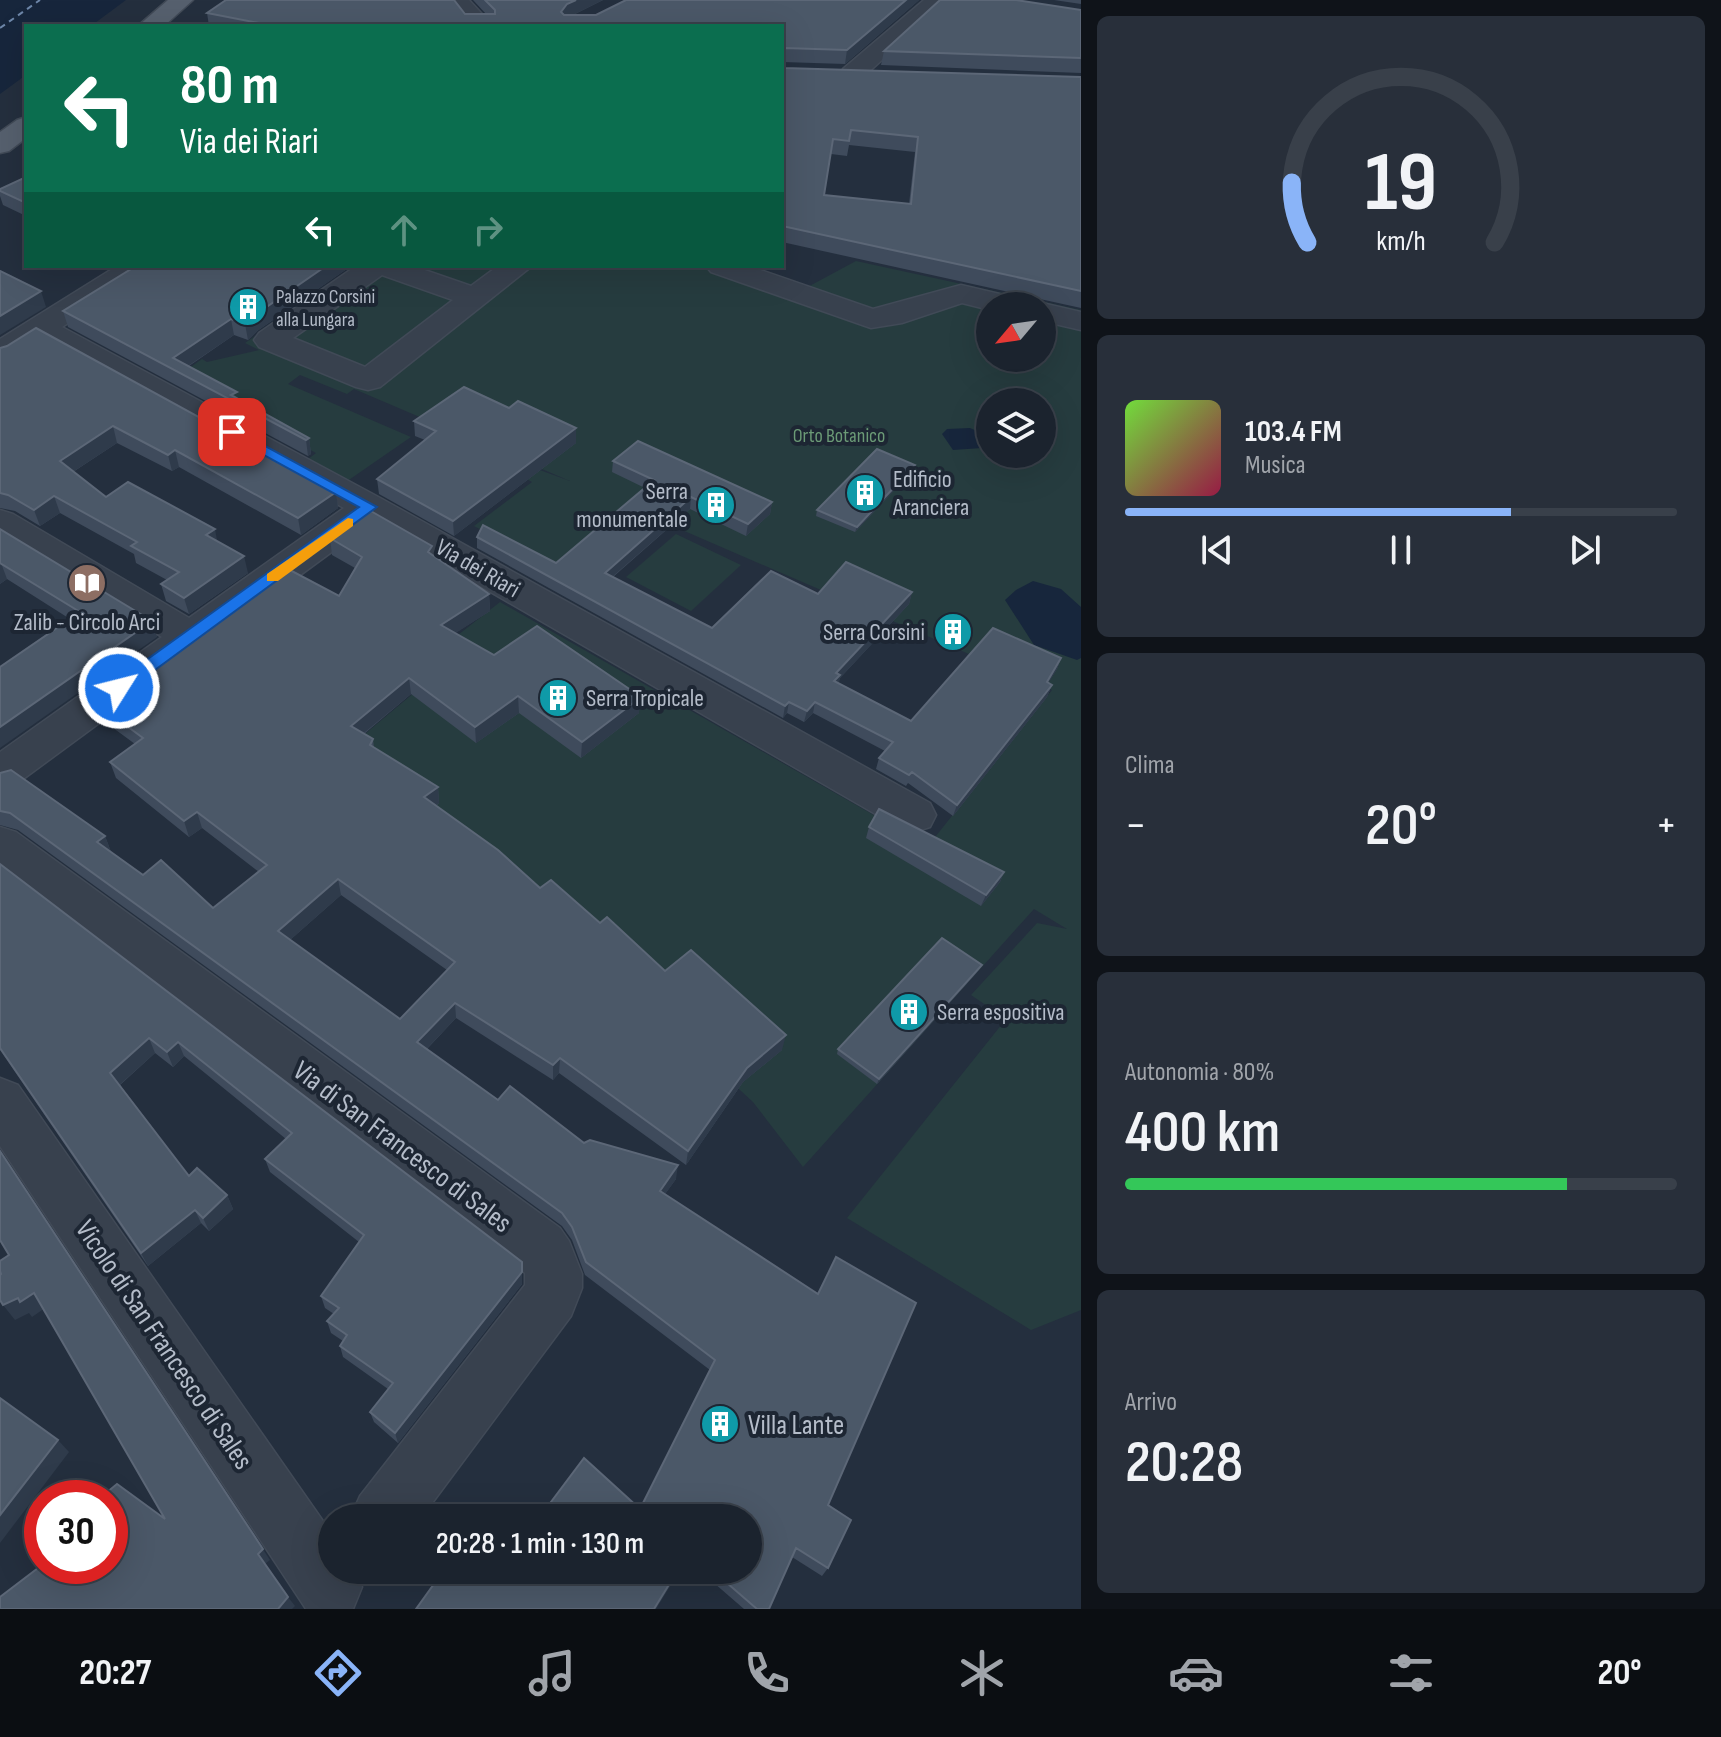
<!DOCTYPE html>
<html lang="it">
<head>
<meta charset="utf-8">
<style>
	body { margin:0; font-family:"Sofia Sans Condensed",sans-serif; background:#282f3a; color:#f1f3f6; height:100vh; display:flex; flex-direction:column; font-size:30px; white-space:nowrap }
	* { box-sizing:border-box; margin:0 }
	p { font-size:26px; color:#a0a4aa }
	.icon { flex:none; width:44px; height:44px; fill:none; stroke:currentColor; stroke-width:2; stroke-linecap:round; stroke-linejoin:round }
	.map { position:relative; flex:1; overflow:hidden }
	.details { display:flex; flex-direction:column; gap:16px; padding:16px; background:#0f1319; width:640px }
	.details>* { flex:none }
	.hud { position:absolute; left:24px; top:24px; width:760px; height:244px; border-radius:0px; box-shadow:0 8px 32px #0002,0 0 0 2px #39404a; background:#0b6e4f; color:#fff; overflow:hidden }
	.needle { width:52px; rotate:241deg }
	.tools { position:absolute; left:976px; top:292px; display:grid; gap:16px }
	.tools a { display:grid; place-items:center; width:80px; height:80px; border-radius:50%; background:#1b232e; box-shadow:0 8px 32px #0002,0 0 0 2px #39404a; font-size:40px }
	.speed { position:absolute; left:24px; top:1480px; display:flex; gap:16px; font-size:40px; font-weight:700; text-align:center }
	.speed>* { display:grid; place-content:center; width:104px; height:104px; border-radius:50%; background:#1b232e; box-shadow:0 8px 32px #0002,0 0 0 2px #39404a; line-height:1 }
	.speed .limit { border:12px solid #d22; background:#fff; color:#111 }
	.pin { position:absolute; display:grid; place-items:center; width:68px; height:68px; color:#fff; margin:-34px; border-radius:16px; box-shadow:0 4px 12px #0006 }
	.me { position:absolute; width:88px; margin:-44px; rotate:54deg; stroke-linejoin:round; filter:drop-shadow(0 0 6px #0008) }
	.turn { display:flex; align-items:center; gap:28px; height:168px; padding:0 24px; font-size:36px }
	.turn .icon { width:104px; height:104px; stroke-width:2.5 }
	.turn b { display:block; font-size:56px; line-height:68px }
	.lanes { display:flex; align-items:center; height:76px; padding:0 24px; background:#0003; justify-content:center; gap:40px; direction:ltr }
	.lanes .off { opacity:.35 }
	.big { font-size:60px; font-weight:600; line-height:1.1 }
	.details .card { flex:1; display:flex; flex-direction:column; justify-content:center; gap:12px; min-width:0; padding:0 28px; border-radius:12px; background:#282f3a }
	.details .dial { align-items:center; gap:0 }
	.dial svg { height:208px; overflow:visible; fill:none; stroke:#39404a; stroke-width:7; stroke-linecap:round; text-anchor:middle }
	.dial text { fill:#f1f3f6; stroke:none }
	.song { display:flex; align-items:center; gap:24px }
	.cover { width:96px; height:96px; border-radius:12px; background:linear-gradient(135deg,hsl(100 70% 55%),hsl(340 70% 35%)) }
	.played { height:8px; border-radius:4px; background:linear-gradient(90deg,#8ab4f8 70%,#39404a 70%) }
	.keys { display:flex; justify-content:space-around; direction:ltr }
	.heat { display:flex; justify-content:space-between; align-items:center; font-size:44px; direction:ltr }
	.charge { height:12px; border-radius:6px; background:linear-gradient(90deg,#34c759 80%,#39404a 0) }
	.trip { position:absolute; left:318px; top:1504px; width:444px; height:80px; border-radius:40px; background:#1b232e; box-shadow:0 8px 32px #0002,0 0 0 2px #39404a; font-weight:600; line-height:80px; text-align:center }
	.dock { display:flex; height:128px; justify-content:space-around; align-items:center; background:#0b0e12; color:#a0a4aa }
	.dock .icon { width:56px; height:56px }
	.dock .active { color:#8ab4f8 }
	.dock b { font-size:36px; color:#f1f3f6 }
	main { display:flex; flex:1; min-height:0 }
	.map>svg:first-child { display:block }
	.green { fill:#263c3f; fill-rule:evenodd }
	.water { fill:#17263c }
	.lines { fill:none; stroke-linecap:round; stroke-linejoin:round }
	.ferry { stroke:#6d86a8; stroke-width:2; stroke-dasharray:6 5; stroke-linecap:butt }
	.minor-casing { stroke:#414a57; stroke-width:3 }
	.major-casing { stroke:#414a57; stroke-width:3 }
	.minor { fill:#38414e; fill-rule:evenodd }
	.major { fill:#56606e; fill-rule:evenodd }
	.wall { fill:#3f4b5c; fill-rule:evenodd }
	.shaded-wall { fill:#2f3b4b }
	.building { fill:#4b5868; stroke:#5c6777; stroke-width:2; fill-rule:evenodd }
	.route { fill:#1a73e8; stroke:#114b97; stroke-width:2 }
	.slow { fill:#f59e0b }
	.labels { text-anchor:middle; stroke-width:8; stroke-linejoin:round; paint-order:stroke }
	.far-poi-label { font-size:20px; fill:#b4bcc9; stroke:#1d2633; text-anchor:start }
	.far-park-label { font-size:20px; fill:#6b9a76; stroke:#1d2633 }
	.poi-label { font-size:24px; fill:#b4bcc9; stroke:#1d2633; text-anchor:start }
	.street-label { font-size:24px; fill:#b4bcc9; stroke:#1d2633 }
	.near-street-label { font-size:28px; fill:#b4bcc9; stroke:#1d2633 }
	.near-poi-label { font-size:28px; fill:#b4bcc9; stroke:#1d2633; text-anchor:start }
</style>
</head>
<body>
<main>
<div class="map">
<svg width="1081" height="1609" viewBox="0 0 1081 1609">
	<rect width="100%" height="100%" fill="#242f3e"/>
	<!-- green -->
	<g class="green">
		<path d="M856,261L1081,310V1310L1031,1330L847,1218L1006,1019L971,995L1037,923L1067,929L1034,909L803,1167L753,1102L359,739L459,655L444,646L500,602L928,846L1052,690L629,507L555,569L474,526L532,482L525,478L537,469L570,481L354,389L347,394L300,375L288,384L411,437L343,484L303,463L316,453L268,427H260L250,433L232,424L245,416L182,373L202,359L207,362L259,350L245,343L351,270L362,266H735L802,290ZM990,306H1042V358H990ZM990,402H1042V454H990Z"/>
		<path d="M676,534L741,565L691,611L626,577Z"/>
	</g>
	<!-- water -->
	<g class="water">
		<path d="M0,0H126L91,26H26V75L0,94Z"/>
		<path d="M970,428L977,431L985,443L982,448L953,450L942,434L947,429Z"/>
		<path d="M1033,581L1061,589L1081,607V658L1077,660L1034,645L1005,600L1016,590Z"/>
	</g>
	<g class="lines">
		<!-- ferry -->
		<path class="ferry" d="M0,28L40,0"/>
		<defs>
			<g id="minor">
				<path d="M446,0H469L493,26H468Z"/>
				<path d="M924,0H948L861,79H843L840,74L843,69Z"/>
				<path d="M117,266H152L147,272L62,327L382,499L930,803L936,815L930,827L914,832L898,827L371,523L15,785L0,790V752L162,637L0,538V510L13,514L189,618L344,508L41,341L11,360L0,363V339Z"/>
				<path d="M356,266H413L471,286L498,266H532L380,387L368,390L356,387L259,347L254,340L259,333ZM382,275L453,300L365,367L293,338Z"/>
				<path d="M706,266H749L873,309L961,285L1025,300L1029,306H990V310L962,303L902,323L871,328L711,272Z"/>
				<path d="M1042,303L1081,312V330L1042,321V306H1031Z"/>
				<path d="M0,827L16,832L560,1228L569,1241L582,1274V1288L571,1316L421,1518H350L360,1496L525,1285V1273L0,870Z"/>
				<path d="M0,1078L18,1085L332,1534V1570H355L362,1587L353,1609H306L0,1146Z"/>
			</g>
			<g id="major">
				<path d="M168,0H193L164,26H138Z"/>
				<path d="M26,117V138L9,151L0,153V132L17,120Z"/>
			</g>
		</defs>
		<!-- minor casing -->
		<use href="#minor" class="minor-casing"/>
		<!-- major casing -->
		<use href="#major" class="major-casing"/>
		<!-- minor -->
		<use href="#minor" class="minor"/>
		<!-- major -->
		<use href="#major" class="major"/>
	</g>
	<!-- wall -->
	<g class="wall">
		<path d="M473,0H603L573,15L919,0L845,64L783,62L784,68L1081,77V308L782,242V26H209L207,13L486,14ZM849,145L915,152L909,204L824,195L831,154L847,156Z"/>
		<path d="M1054,0H1081V4Z"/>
		<path d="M1081,10V73L881,65L884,51Z"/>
		<path d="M26,177V216L3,205L0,196V189Z"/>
		<path d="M136,266H351L257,331L248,340L234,335L189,366L238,400L309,438L311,454L308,456L68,327L63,311Z"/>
		<path d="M0,348L336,492L338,508L301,535L179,467L172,471L117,443L73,472L106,497L217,541L248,573L189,614L166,601L161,584L167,580L136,563L134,554L60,513L40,526L15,511L0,508Z"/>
		<path d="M509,408L576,428V443L454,536L379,494L377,479L425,440L415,436L414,421Z"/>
		<path d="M613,461L772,502L770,514L746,536L690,509L613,577L712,628L818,594L912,592L909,604L840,678L838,683L911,721L1061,658L1057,669L1048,683L1052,685L1047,697L953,816L908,783L906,786L876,769L879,758L885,751L813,713L804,722L787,713L783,718L477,548V537L556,563L645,488L612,472Z"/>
		<path d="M913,470L855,532L816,516L817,510Z"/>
		<path d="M0,529L152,621L157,637L70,619L7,579L0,584Z"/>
		<path d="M330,538L433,556L489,594L490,611L455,633L494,655L639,713L581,758L519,713L476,743L411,694L364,734L373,739L374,748L438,787L439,803L436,806L540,888L600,923L665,971L782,1050L743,1082L686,1165L559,1073L553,1080L456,1018L427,1049L498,1100L584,1143L676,1179L665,1194L828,1505V1568L822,1576L792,1557L769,1609H744L699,1570H748L640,1509L710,1370L585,1275L572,1240L562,1226L18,830L0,825V773L105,836L111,852L143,875L213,908L259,872L202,828L189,837L116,778L110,762L135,744L105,722L100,706L339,596L355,568L332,555ZM341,895L447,970L400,1019L290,940Z"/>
		<path d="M869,827L1004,872L1000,882L981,906L866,838Z"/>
		<path d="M0,864L522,1262V1284L398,1443L374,1422L370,1412L388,1389L343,1357L340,1346L343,1341L331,1333L327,1321L334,1314L325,1308L321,1296L359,1242L270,1172L265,1159L286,1139L184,1056L173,1067L155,1053L120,1085L189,1176L227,1195L233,1209L209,1231L201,1223L148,1266L0,1050Z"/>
		<path d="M979,970L877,1084L837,1054L838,1049Z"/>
	</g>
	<!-- shaded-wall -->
	<g class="shaded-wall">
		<path d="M576,0H603L567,18L561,12L567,4Z"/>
		<path d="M906,0H919L845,64L847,50Z"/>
		<path d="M326,266H351L257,331L248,340L245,324L255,315Z"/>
		<path d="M41,291L46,307L0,335V316Z"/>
		<path d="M231,319L234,335L179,372L173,358Z"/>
		<path d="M113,426L117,443L65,477L60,461Z"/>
		<path d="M576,428V443L454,536L453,521Z"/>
		<path d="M309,438L311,454L308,456L306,440Z"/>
		<path d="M175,450L179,467L172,471L168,455Z"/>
		<path d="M915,465L913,470L855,532L857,527Z"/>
		<path d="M336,492L338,508L301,535L298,518Z"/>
		<path d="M54,496L60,513L40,526L34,510Z"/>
		<path d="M691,497L690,509L604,584L605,573Z"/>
		<path d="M772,502L770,514L746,536L748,524Z"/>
		<path d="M215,529L218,546L206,535Z"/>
		<path d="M244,556L248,573L189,614L184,598Z"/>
		<path d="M0,563H1L7,579L0,584Z"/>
		<path d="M912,592L909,604L840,678L838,687L832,693L836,673Z"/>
		<path d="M489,594L490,611L442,642L441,625Z"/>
		<path d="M152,621L157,637L0,748V727Z"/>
		<path d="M1061,658L1057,669L1042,694L1047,682Z"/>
		<path d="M409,678L411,694L353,742L351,726Z"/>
		<path d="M1052,685L1047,697L953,816L957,805Z"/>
		<path d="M518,696L519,713L476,743L475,727Z"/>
		<path d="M641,697L639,713L581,758L582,742Z"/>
		<path d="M789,702L787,713L783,718L785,706Z"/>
		<path d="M815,702L813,713L804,722L807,711Z"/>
		<path d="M438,787L439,803L425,814L424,797Z"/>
		<path d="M197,812L202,828L189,837L184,821Z"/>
		<path d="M105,836L111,852L97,842Z"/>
		<path d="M1004,872L1000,882L981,906L986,895Z"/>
		<path d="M338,879L341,895L282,947L278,931Z"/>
		<path d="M982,965L979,970L877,1084L879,1079Z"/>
		<path d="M455,1003L456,1018L419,1057L417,1042Z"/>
		<path d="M786,1035L782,1050L743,1082L686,1165L688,1151L747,1068Z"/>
		<path d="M149,1038L155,1053L117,1087L110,1073Z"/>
		<path d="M178,1042L184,1056L173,1067L167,1052Z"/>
		<path d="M560,1058L559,1073L553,1080V1065Z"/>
		<path d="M0,1151L270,1560L265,1564Z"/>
		<path d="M678,1165L676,1179L658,1204L660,1191Z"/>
		<path d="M227,1195L233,1209L209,1231L203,1218Z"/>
		<path d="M195,1210L201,1223L148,1266L141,1253Z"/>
		<path d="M522,1272V1284L398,1443L395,1433Z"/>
		<path d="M34,1293L45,1308L32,1317L29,1313L15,1320L3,1305L18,1298Z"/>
		<path d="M58,1440L69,1452L0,1543V1515Z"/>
		<path d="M678,1570H680L656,1609H654Z"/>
		<path d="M288,1597L295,1606L292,1609H278Z"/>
	</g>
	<!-- building -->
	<g class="building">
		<path d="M226,0H454L465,14H495V10L485,0H576L567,4L561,12L564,15H596L626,0H906L847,50L784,48L782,50V26H274L207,13Z"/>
		<path d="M940,0H1016L1081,10V58L884,51Z"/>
		<path d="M782,58L784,68L1081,77V291L782,226ZM851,130L918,137L911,204L824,195L833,139L849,141Z"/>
		<path d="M26,177V203L0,191V189Z"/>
		<path d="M136,266H326L255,315L245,324L231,319L173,358L237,392L231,395L309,438L306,440L63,311Z"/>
		<path d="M0,271L41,291L0,316Z"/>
		<path d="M36,328L336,492L298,518L175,450L168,455L113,426L60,461L106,497L128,482L215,529L206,535L244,556L184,598L161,584L179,572L131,546L137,542L54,496L34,510L8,495L0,493V348L7,346Z"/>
		<path d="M464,387L509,408L518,401L576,428L453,521L377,479L436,431L414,421Z"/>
		<path d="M638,441L772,502L748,524L691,497L605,573L712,628L771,571L818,594L846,562L912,592L836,673L840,675L834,681L911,721L993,628L1061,658L1047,682L1052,685L957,805L912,772L909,775L879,758L893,742L815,702L807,711L789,702L785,706L477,537L483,525L556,563L654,480L613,461Z"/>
		<path d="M877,449L915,465L857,527L817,510Z"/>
		<path d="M369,510L432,546L428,552L489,594L441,625L494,655L537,626L641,697L582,742L518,696L475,727L409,678L351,726L373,739L370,745L438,787L424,797L498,850L540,888L551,880L600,923L607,917L665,971L691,950L786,1035L747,1068L688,1151L560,1058L553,1065L455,1003L417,1042L498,1100L510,1086L584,1143L590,1140L678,1165L660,1191L818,1294L836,1257L916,1303L828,1505L851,1520L828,1568L796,1548L769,1609H757L712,1570H748V1518H539L584,1458L640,1509L715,1360L586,1262L572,1227L562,1213L10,813L0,811V773L11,770L105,836L97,842L143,875L161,860L213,908L267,865L197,812L184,821L110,762L143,738L100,706L288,569L339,596L362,557L330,538ZM338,879L455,962L400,1019L278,931Z"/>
		<path d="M0,529L152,621L0,727V667L80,612L0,563Z"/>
		<path d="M879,809L1004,872L986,895L869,827Z"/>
		<path d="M0,864L522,1262V1272L395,1433L370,1412L393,1383L340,1346L347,1335L327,1321L339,1308L321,1296L364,1235L265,1159L292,1133L178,1042L167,1052L149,1038L110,1073L189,1176L197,1168L227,1195L203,1218L195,1210L141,1253L0,1048Z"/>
		<path d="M942,938L982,965L879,1079L838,1049Z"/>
		<path d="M0,1151L263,1549L258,1554L288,1597L278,1609H0V1597L42,1565V1566H110V1498H100L117,1484L165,1519L34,1293L20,1302L18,1298L3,1305L0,1300V1275L1,1274L0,1271V1261L9,1255L0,1240Z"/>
		<path d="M0,1398L58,1440L0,1515Z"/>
		<path d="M444,1570H678L654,1609H416Z"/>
	</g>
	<!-- route -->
	<path class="route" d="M232,428L377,507L125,692H113L111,688L113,684L359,507L227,435L225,432Z"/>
	<!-- slow -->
	<path class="slow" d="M348,518L353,519V526L278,581H267V574Z"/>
	<!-- icons -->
	<defs>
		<symbol id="building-disc" viewBox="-11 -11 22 22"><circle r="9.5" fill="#0f9aa8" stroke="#1d2633"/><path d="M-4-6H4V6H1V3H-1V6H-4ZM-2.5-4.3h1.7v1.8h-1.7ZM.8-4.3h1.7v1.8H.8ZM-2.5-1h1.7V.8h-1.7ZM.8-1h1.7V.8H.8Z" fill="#fff"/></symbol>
		<symbol id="library-disc" viewBox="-11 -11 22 22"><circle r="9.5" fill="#8d6e63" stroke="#1d2633"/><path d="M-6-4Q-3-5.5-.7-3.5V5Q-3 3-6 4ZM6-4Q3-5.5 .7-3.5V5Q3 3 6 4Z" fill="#fff"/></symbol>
	</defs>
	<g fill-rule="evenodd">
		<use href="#building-disc" x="226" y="285" width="44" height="44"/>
		<use href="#building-disc" x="843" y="471" width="44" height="44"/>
		<use href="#building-disc" x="694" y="483" width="44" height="44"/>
		<use href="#library-disc" x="65" y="561" width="44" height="44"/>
		<use href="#building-disc" x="931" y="610" width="44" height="44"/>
		<use href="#building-disc" x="536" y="676" width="44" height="44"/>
		<use href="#building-disc" x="887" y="990" width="44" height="44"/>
		<use href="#building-disc" x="698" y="1402" width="44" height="44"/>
	</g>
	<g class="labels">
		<!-- far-poi labels -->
		<g class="far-poi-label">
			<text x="276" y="303">Palazzo Corsini<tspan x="276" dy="23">alla Lungara</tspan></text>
		</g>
		<!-- far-park labels -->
		<g class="far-park-label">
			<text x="839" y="442">Orto Botanico</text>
		</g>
		<!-- poi labels -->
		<g class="poi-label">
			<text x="893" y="487">Edificio<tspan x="893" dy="28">Aranciera</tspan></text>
			<text x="688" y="499" text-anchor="end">Serra<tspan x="688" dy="28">monumentale</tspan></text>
			<text x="87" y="630" text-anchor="middle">Zalib - Circolo Arci</text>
			<text x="925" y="640" text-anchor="end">Serra Corsini</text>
			<text x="586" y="706">Serra Tropicale</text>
			<text x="937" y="1020">Serra espositiva</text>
		</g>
		<!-- street labels -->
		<g class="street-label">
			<text transform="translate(478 568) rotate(30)" y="8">Via dei Riari</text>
		</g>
		<!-- near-street labels -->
		<g class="near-street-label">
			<text transform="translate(403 1146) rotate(37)" y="10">Via di San Francesco di Sales</text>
			<text transform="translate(165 1344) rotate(56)" y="10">Vicolo di San Francesco di Sales</text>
		</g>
		<!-- near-poi labels -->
		<g class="near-poi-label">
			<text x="748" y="1434">Villa Lante</text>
		</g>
	</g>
</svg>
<div class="tools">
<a><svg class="needle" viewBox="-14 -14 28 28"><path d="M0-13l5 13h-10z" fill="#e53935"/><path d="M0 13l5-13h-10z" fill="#a0a4aa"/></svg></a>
<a><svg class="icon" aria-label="layers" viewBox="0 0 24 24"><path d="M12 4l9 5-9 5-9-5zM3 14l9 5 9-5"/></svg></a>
</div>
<div class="speed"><div class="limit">30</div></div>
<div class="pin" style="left:232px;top:432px;background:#d93025"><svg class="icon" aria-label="arrive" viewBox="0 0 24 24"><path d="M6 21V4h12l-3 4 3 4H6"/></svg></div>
<svg class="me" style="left:119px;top:688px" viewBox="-20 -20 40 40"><circle r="17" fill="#1a73e8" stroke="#fff" stroke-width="3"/><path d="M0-11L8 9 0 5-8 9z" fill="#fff"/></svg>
<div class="trip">20:28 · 1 min · 130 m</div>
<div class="hud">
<div class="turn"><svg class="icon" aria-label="left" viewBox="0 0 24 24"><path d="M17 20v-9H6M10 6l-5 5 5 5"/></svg><div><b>80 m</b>Via dei Riari</div></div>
<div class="lanes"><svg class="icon" aria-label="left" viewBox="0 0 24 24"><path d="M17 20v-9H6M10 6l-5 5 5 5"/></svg><svg class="icon off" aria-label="ahead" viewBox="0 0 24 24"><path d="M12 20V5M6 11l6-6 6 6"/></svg><svg class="icon off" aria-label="right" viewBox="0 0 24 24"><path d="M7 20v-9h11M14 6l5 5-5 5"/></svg></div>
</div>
</div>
<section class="details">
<div class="card dial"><svg viewBox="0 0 100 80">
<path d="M14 69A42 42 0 1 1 86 69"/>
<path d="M14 69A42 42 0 0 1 8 46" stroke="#8ab4f8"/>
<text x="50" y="56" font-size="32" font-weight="700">19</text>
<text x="50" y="72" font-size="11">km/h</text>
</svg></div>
<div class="card">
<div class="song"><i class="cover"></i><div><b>103.4 FM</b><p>Musica</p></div></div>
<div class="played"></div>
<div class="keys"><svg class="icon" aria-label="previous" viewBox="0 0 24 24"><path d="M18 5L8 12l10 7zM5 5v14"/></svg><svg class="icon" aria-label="pause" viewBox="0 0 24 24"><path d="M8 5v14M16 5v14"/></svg><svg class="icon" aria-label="next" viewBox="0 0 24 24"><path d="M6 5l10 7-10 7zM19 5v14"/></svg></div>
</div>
<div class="card"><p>Clima</p>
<div class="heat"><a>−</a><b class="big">20°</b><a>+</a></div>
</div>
<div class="card"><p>Autonomia · 80%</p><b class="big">400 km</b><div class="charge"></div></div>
<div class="card"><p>Arrivo</p><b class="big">20:28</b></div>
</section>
</main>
<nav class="dock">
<b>20:27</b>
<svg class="icon active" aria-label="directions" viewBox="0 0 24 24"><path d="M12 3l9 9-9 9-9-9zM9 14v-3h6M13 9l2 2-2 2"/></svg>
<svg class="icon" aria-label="music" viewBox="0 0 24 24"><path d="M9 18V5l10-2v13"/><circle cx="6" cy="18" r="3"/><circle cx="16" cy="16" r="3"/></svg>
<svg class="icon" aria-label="phone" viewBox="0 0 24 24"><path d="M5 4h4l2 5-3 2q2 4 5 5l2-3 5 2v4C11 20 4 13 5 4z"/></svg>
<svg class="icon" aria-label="climate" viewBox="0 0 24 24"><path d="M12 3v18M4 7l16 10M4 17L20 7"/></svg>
<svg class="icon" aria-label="car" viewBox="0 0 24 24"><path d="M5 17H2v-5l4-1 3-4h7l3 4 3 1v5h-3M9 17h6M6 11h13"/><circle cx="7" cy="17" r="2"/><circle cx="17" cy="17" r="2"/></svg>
<svg class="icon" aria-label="filters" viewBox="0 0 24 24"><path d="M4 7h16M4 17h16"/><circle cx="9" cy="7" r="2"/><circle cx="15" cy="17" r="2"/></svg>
<b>20°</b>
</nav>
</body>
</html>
